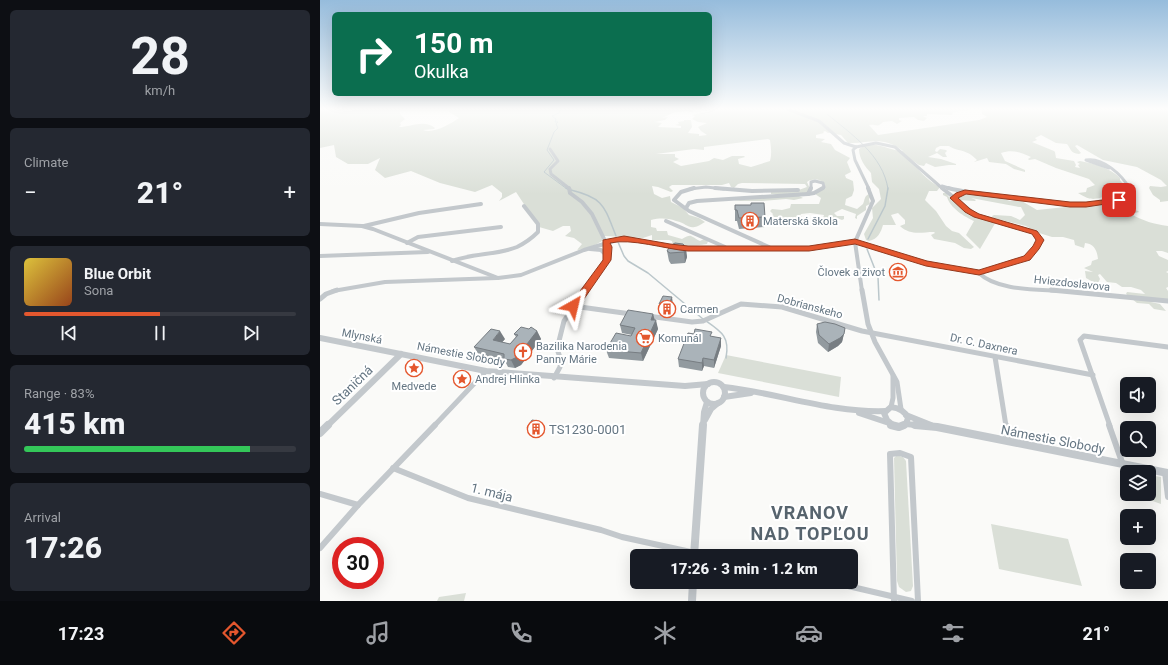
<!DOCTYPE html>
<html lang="en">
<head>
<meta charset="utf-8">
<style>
	body { margin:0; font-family:Roboto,sans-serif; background:#242831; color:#f1f3f6; height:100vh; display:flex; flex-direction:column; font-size:15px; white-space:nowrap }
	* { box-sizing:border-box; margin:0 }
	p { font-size:13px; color:#9ea1a6 }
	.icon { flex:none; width:22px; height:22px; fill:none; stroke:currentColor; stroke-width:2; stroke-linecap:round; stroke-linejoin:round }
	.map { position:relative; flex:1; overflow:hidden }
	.sheet { display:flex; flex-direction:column; gap:10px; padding:10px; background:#0d0f14; width:320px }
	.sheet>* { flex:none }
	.guide { position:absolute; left:12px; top:12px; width:380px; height:84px; border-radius:6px; box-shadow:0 4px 16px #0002; background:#0b6e4f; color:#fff; overflow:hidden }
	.controls { position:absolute; left:800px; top:377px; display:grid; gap:8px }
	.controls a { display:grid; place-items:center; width:36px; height:36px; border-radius:6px; background:#171b24; box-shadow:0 4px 16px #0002; font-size:20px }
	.speed { position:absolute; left:12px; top:537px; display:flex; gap:8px; font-size:20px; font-weight:700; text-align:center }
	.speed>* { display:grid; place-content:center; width:52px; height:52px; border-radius:50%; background:#171b24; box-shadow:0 4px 16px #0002; line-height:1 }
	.speed .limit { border:6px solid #d22; background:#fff; color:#111 }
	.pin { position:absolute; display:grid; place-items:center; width:34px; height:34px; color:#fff; margin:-17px; border-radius:8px; box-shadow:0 2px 6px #0006 }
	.me { position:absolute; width:44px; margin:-22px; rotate:37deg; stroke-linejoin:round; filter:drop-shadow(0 0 3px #0008) }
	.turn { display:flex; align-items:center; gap:14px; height:84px; padding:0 16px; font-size:18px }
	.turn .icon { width:52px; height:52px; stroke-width:2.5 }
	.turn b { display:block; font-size:28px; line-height:34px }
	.big { font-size:30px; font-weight:800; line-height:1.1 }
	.sheet .card { flex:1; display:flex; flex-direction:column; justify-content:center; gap:6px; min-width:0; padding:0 14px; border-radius:6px; background:#242831 }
	.sheet .dial { align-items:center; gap:0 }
	.dial b { font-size:52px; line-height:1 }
	.song { display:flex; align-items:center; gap:12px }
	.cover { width:48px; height:48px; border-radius:6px; background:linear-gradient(135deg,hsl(50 70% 55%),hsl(20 70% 35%)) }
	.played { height:4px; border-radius:2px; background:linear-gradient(90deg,#e4572e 50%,#363941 50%) }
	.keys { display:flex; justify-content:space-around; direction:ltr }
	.heat { display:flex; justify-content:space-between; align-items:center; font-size:22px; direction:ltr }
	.charge { height:6px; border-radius:3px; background:linear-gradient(90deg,#34c759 83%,#363941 0) }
	.trip { position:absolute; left:310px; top:549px; width:228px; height:40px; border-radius:6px; background:#171b24; box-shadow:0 4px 16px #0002; font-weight:800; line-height:40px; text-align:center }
	.dock { display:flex; height:64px; justify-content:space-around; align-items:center; background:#090b0e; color:#9ea1a6 }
	.dock .icon { width:28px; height:28px }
	.dock .on { color:#e4572e }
	.dock b { font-size:18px; color:#f1f3f6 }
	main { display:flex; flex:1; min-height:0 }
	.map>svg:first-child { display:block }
	.green { fill:#dadfd7; fill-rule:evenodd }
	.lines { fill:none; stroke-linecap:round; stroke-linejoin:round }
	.stream-far1 { stroke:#bbc7cb; stroke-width:1 }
	.stream { stroke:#bbc7cb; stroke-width:1.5 }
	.minor-far3 { stroke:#c3c8cc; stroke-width:3 }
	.minor-far2 { stroke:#c3c8cc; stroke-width:4 }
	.minor-far1 { stroke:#c3c8cc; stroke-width:5 }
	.minor { stroke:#c3c8cc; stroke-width:6 }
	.tertiary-far1 { stroke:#c3c8cc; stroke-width:6 }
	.tertiary { stroke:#c3c8cc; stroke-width:8 }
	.wall { fill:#929a9f }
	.shaded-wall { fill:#777d82 }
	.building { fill:#aab3b9; stroke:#777d82 }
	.route { fill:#e4572e; stroke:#94391e }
	.labels { text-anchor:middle; stroke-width:4; stroke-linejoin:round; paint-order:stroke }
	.poi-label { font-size:11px; fill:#657683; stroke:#fff; text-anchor:start }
	.street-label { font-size:11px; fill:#657683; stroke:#fff }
	.near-street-label { font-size:13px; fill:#657683; stroke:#fff }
	.near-poi-label { font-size:13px; fill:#657683; stroke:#fff; text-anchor:start }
	.near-district-label { font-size:18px; font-weight:bold; letter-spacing:1px; fill:#57646e; stroke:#fff }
</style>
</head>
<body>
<main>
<section class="sheet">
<div class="card dial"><b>28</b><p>km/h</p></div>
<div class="card"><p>Climate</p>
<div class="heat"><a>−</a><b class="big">21°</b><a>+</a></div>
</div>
<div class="card">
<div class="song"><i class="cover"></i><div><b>Blue Orbit</b><p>Sona</p></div></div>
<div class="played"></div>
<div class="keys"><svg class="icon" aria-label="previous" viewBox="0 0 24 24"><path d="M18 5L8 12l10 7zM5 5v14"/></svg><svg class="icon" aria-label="pause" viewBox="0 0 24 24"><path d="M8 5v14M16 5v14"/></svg><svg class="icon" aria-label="next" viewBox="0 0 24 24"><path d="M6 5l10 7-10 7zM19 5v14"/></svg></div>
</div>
<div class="card"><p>Range · 83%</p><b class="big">415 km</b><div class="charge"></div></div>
<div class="card"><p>Arrival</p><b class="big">17:26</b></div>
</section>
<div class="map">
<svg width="848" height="601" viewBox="0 0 848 601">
	<rect width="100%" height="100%" fill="#fafaf8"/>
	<!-- green -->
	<g class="green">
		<path d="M0,109H80V114L85,119L80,123L81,125L79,127C90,127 105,119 115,128L114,129L103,130C114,134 130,124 139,118L129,112L131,109H655L633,112L632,115L607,114V116H603L607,118L604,121L598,120L594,117L579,118V120L582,121L577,124L572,121L563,122C557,128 557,124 549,125L558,135L659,120L667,117L662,114V109H848V201L840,202V200L833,195L829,188L830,186L841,187L847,186L841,180L817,167L783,160L757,145L755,146L761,153L759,154C750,153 751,149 747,144L736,143L721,135L715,138L717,140L712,142L734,151L735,152L736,158L754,161L756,165L755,167L760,168L758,165L760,164L757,162L760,161C772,163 791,168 800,178V180L808,191L801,192L799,194L791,192L793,195C775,198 774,203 758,193L766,192L767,188L775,185L769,179L736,168L715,159L709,160L708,159L711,157C700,152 692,149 681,153L685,161L705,170V172L694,169L686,164L669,162L667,158L654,162L657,160C646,148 637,152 629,146H620L616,148L615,151L617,152L620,149L626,150L627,151L625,153L627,157H623L617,153L608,157L621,159L636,164V165H629L615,167L606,163L604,166L599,165L589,158C598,169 607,181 620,187L617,191H609L605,200L616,211L626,226L632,231L639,233L654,247L651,249L644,248L635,243L614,239L611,235L615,233L614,232C601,232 591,236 580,226L585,224V220L578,213L571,215L576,225H563C561,232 558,239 549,241L546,240L544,234L553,218L552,208L561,199L559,189L552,182L551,173C545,167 539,158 539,149C554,138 571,152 583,151C562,135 550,144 528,143L521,135L515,134L513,132L508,133L505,131L503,132L504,133L496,135V138L505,139L501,142L511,144L515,150L530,158L527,162L531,172L525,175L526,178L533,181L534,190L532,196L526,199L525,205L537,209L543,204C545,200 544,195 550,194L551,196L549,199L550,204L546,206V210L537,216V219L535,218L536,214L522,209L514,213L517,216H524V219L522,220L517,218L510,219L504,227L501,225L504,215L490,213L481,214L480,216L484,218L478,222L448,226L450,223L465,220L459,217H451L453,214L450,211L452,209L462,210L470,208L471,204H499L501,198L495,194L505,187V185C502,179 493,178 487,182L491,191L479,196L483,198L474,200L466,199L442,201H414L461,194H451V192L476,191L487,187L485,184L422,183L418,184L414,188L411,187L409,183L402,185H352L349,187L353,191L351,192L338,187L332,186L334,194L342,198L350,196L351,202L363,208L369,215L379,218L385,222C368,233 370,224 356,221C347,218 340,218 331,220V227L336,228L337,231H347L348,235L362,239C372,233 370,236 380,241L384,239L388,241L387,244C376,246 365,246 353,245L352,241L349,240H332V235L323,238L285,236L283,237L282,241C274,246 266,249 257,250L262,244L254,238L245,236L251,231L250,226H243L233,231L219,227L196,192L179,201L182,197V193L172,185L155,192L120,183L91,171L65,178L55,170L60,158L48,164H28L16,157L14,145L0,148ZM378,109L392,111L372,115L375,116L372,119L378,122L387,123L378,127L381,131L387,135L379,136V134L368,133L372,127L371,120H364V121L358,122L359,124L355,125L361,126V128L338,127L342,123L335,122L345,120L348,117L342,118L355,112L367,111L372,112ZM448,139L450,140C451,147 452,154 450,161L431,167L419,164L418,159L425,157L424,156H412L403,160L394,158L389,161L361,166L353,162L359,159L355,157V154H336L374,149L384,150V147Z"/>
		<path d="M623,193H626L629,197L633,198L636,196L648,194L681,198L690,201L700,200L717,210L793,202L799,203L802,206L799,208L807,210L809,208L818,211L819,212L811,214C823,221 834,224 848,226V253L842,251H836L839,256L848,260V271L846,272L848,273V287L846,288L848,291V299L831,302L840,304L846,311L834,309L829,304L817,303L806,294L807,292L825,294L821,290L811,287H802L796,283L787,282L780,274L778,275L780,279L778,283L773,282L766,278L765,271L773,272L764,268L771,265L772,261L778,259C777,250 774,244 765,243L764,248L755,245L754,240L743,237H732L716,232L706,226L673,218L672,216L674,215L691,216L700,220L705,215L701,207H699L651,198L656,200L655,201L638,200L636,202L650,214L652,213L677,220L660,249L646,235L654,221C645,217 630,208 627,197L623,195Z"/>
		<path d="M406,355L521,377L519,397L398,373Z"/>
		<path d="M577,455L583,457L586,461L593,586L591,591L586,592L579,587L577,581L574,458Z"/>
		<path d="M829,475L841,477V504L813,494H829Z"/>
		<path d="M671,524L748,539L762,586L679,569Z"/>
		<path d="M146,593L144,601H117L119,597Z"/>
	</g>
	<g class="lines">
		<!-- stream-far1 -->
		<g class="stream-far1">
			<path d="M241,109L239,113L232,116L236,119L235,122H238L236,124L238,128L234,132L227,150L234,160L224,172L247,189"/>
			<path d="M507,114C531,134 563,155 568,189"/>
		</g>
		<!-- stream -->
		<g class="stream">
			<path d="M246,188L248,189"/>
			<path d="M251,190C284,198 284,206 296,236"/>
			<path d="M548,239L565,206L568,188"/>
			<path d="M298,242L304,256L308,261L328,273L383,319"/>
			<path d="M547,249L558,277L559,300"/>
			<path d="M386,321C402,332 410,337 406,358"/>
		</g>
		<!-- minor-far3 -->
		<g class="minor-far3">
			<path d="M467,109L499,121L524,143L536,147"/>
			<path d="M536,147L533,150L535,160L549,189"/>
			<path d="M536,147L556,143L575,147L623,189"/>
			<path d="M230,149L238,161L230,169L231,174L250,189"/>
			<path d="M789,168L766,160C783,157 802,175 810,189"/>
			<path d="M622,186L632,189"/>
			<path d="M370,189L386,187L404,189"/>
			<path d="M491,189V182L495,181L503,183L504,187L501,189"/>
		</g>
		<!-- minor-far2 -->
		<g class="minor-far2">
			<path d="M249,188L250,193L262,202L272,214L288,247V257L265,291"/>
			<path d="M374,188L361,192L354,200L369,211L449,247"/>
			<path d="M395,188L432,191L478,190"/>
			<path d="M628,188C652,194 677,196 701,199C738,203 773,210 809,195L811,191L809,188"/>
			<path d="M488,194L491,188"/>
			<path d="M488,194L494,193L503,188"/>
			<path d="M366,208L369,203L377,201L488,194"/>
			<path d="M346,221L405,247"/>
			<path d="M0,224L42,226L53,229L178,278L201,275L264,250L304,238L354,247"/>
			<path d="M44,226L99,213L161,204"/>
			<path d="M87,243L98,237L181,227"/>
			<path d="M362,248H489L535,242L607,263L659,273L707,258L720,240L714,232L656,215L622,188"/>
			<path d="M270,249L281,250L287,256"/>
			<path d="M0,256L108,252"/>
			<path d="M132,261C154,253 178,255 197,247C205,243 212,238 218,232V224L204,206"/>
			<path d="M659,273C677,291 718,289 742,291"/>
			<path d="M13,291L65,282L177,278"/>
			<path d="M542,291L535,242L553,201L548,188"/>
		</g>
		<!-- minor-far1 -->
		<g class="minor-far1">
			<path d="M542,290L548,324L555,342L577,382L581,409"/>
			<path d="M731,290L848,301"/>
			<path d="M0,299L6,294L17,290"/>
			<path d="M253,306L311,314"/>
			<path d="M328,316L372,322L383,321L421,304L462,307L542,331L773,375"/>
			<path d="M675,357L686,426"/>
			<path d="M234,378L240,367L241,360L237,349L244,321L266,290"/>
			<path d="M571,407L573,398V376"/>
			<path d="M114,426L166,371"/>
			<path d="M790,426L760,340L764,336L848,347"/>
		</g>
		<!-- minor -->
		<g class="minor">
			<path d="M686,425L689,442"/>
			<path d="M789,425L803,465"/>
			<path d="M73,468L148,498L281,530L302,537L389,556"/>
			<path d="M845,472L848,497"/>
			<path d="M0,494L38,505"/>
			<path d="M0,548L38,505L115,425"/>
			<path d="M511,582L592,601"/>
			<path d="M574,601L570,454L580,453L591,457L598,601"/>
		</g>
		<!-- tertiary-far1 -->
		<g class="tertiary-far1">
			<path d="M0,338L166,371L365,386L388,384"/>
			<circle cx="394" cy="393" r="11"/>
			<path d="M404,387C459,393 510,413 566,411"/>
			<path d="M404,397L431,393"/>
			<path d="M539,413L569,423"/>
			<path d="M586,415L611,425"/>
			<path d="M385,420L391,409L398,403"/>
			<path d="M586,424L605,426"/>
			<path d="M7,426L81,354"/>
			<path d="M383,426L384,412L387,402"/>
			<path d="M574,426L567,420L564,413L571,407C579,408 585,411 588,418L586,424L583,426"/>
		</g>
		<!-- tertiary -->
		<g class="tertiary">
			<path d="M571,425L579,427L584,425"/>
			<path d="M595,425L617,427L848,473"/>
			<path d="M0,433L8,425"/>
			<path d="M374,556L383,425"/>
			<path d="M372,601L373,582"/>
		</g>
	</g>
	<!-- wall -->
	<g class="wall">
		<path d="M415,205L445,217V227L419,229L417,221H415Z"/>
		<path d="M363,244L367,257L365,263L351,264L349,261L347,251Z"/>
		<path d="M339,304L353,305L349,314L340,312Z"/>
		<path d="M333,314L338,329L323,361L289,358L286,350L312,335L302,333L300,325Z"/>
		<path d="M497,324L525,328L522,342L518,346L508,352L498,343L496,332Z"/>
		<path d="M217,331L221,339L201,365L195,368L188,367L185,361L159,355L154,347L185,339L182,342L190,344L196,337L194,334Z"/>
		<path d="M392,337L401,338V346L394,368L384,366L382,371L359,367L358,359Z"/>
		<path d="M222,426L217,434L210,433L207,428Z"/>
	</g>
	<!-- shaded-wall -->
	<g class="shaded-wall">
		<path d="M366,247L367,257L365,263L364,252Z"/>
		<path d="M352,297L353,305L349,314L348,306Z"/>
		<path d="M333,314L335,322L331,320Z"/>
		<path d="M336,320L338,329L323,361L321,353Z"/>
		<path d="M180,331L185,339L177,348L173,340Z"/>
		<path d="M217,331L221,339L201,365L195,368L191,360Z"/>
		<path d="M524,334L522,342L518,346L508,352L509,344Z"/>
		<path d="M401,338V346L394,368V360Z"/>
		<path d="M383,358L384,366L382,371V363Z"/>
		<path d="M219,421L222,426L217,434L214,429Z"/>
	</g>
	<!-- building -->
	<g class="building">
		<path d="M431,203H444L445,217L419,218L417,210H415V205H431Z"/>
		<path d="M355,243L363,244L366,247L364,252L350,253L347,251L350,246Z"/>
		<path d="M343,296L352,297L348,306L339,304Z"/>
		<path d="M308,310L333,314L331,320H336L321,353L286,350L296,333L311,336L315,328L300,325Z"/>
		<path d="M505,322L515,324L525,328L524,334L520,338L509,344L499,335L497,324Z"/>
		<path d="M201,327L209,329L211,327L217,331L197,357L191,360L184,359V354L154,347L171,329L180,331L173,340L190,344L198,335L194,334Z"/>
		<path d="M375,329L392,332L390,336L401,338L394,360L383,358L382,363L358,359L368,333L374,334Z"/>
		<path d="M212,420L219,421L214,429L207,428Z"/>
	</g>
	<!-- sky -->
	<linearGradient id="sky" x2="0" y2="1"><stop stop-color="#96bcdc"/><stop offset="0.56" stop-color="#fdfdfc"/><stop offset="1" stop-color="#fdfdfc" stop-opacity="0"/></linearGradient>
	<rect width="848" height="194" fill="url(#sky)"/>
	<!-- route -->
	<path class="route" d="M645,190L750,202H766L799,198L802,200L799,202L766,207H750L646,194L638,198L650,209L659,214L717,231L724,240L719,249L710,260L659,275L606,266L535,244L489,251H368C345,249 311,238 290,243L292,247L291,260L257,309L253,310L249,306L283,260V240L304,236L350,244L368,246H489L535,239L607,261L659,270L704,256L713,246L716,240L712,234L654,217L645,212L630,198L636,193Z"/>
	<!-- icons -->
	<defs>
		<symbol id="building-ring" viewBox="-11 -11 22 22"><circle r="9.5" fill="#fff" stroke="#e4572e" stroke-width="1.5"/><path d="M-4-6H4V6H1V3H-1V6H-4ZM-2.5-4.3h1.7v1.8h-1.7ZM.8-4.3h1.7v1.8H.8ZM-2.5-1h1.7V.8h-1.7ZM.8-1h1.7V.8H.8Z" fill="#e4572e"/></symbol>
		<symbol id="museum-ring" viewBox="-11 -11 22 22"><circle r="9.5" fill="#fff" stroke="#e4572e" stroke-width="1.5"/><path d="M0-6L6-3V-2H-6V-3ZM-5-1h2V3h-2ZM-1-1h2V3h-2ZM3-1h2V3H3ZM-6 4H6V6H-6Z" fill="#e4572e"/></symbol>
		<symbol id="supermarket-ring" viewBox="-11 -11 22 22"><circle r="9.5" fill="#fff" stroke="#e4572e" stroke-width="1.5"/><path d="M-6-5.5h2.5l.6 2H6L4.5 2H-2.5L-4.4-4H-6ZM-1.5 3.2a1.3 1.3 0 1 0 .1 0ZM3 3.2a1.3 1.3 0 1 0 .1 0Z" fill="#e4572e"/></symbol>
		<symbol id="church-ring" viewBox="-11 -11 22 22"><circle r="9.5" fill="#fff" stroke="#e4572e" stroke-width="1.5"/><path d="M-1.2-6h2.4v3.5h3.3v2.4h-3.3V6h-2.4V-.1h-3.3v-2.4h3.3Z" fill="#e4572e"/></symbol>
		<symbol id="sight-ring" viewBox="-11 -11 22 22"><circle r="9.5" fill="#fff" stroke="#e4572e" stroke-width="1.5"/><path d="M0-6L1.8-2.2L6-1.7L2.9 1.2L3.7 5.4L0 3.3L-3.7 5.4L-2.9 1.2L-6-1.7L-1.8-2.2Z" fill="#e4572e"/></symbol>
	</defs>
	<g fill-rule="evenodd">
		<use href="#building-ring" x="420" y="211" width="20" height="20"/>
		<use href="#museum-ring" x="568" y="262" width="20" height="20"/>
		<use href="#building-ring" x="337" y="299" width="20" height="20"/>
		<use href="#supermarket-ring" x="315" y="328" width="20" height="20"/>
		<use href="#church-ring" x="193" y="342" width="20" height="20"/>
		<use href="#sight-ring" x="84" y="358" width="20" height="20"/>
		<use href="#sight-ring" x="132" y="369" width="20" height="20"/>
		<use href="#building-ring" x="206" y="419" width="20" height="20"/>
	</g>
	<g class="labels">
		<!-- poi labels -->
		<g class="poi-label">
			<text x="443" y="225">Materská škola</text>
			<text x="565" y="276" text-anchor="end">Človek a život</text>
			<text x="360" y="313">Carmen</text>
			<text x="338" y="342">Komunál</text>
			<text x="216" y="350">Bazilika Narodenia<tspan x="216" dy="13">Panny Márie</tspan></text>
			<text x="155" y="383">Andrej Hlinka</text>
			<text x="94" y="390" text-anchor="middle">Medvede</text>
		</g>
		<!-- street labels -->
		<g class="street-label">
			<text transform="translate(752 283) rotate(6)" y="4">Hviezdoslavova</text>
			<text transform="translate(490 306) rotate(15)" y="4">Dobrianskeho</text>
			<text transform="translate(42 336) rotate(11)" y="4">Mlynská</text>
			<text transform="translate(664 344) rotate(12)" y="4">Dr. C. Daxnera</text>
			<text transform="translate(141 354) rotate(11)" y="4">Námestie Slobody</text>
		</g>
		<!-- near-street labels -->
		<g class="near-street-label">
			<text transform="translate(32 385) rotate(-44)" y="5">Staničná</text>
			<text transform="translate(733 439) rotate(11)" y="5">Námestie Slobody</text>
			<text transform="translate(172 492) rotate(14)" y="5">1. mája</text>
		</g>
		<!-- near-poi labels -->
		<g class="near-poi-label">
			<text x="229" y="434">TS1230-0001</text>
		</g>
		<!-- near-district labels -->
		<g class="near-district-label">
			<text x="490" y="519">VRANOV<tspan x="490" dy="21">NAD TOPĽOU</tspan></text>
		</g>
	</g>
</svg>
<div class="controls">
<a><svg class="icon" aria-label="sound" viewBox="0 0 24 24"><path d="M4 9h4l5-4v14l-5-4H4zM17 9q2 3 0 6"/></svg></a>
<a><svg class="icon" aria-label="search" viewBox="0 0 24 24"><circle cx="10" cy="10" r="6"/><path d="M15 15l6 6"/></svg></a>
<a><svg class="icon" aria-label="layers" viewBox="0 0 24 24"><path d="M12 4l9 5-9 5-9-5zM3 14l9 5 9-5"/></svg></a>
<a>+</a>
<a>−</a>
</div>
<div class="speed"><div class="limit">30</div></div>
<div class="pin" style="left:799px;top:200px;background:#d93025"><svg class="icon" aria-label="arrive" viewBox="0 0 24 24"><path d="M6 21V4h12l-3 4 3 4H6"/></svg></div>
<svg class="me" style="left:253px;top:306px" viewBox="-20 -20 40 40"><path d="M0-17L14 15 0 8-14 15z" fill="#e4572e" stroke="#fff" stroke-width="4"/></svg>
<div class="trip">17:26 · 3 min · 1.2 km</div>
<div class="guide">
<div class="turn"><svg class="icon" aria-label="right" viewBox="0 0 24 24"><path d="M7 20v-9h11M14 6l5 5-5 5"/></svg><div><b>150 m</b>Okulka</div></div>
</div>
</div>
</main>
<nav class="dock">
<b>17:23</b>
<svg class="icon on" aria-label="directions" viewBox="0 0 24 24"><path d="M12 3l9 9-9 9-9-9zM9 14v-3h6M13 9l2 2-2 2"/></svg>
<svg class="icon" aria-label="music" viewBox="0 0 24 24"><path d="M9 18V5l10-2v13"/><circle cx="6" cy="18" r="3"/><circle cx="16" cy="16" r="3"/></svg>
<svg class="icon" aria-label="phone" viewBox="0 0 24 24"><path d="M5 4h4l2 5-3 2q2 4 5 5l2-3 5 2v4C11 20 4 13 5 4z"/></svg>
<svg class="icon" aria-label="climate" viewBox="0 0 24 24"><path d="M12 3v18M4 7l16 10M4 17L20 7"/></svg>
<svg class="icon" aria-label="car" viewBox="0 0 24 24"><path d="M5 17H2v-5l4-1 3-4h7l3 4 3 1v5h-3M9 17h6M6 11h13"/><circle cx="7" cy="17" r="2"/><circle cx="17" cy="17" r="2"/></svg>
<svg class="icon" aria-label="filters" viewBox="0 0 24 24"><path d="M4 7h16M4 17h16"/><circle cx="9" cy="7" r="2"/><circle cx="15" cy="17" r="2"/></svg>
<b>21°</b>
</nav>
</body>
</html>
